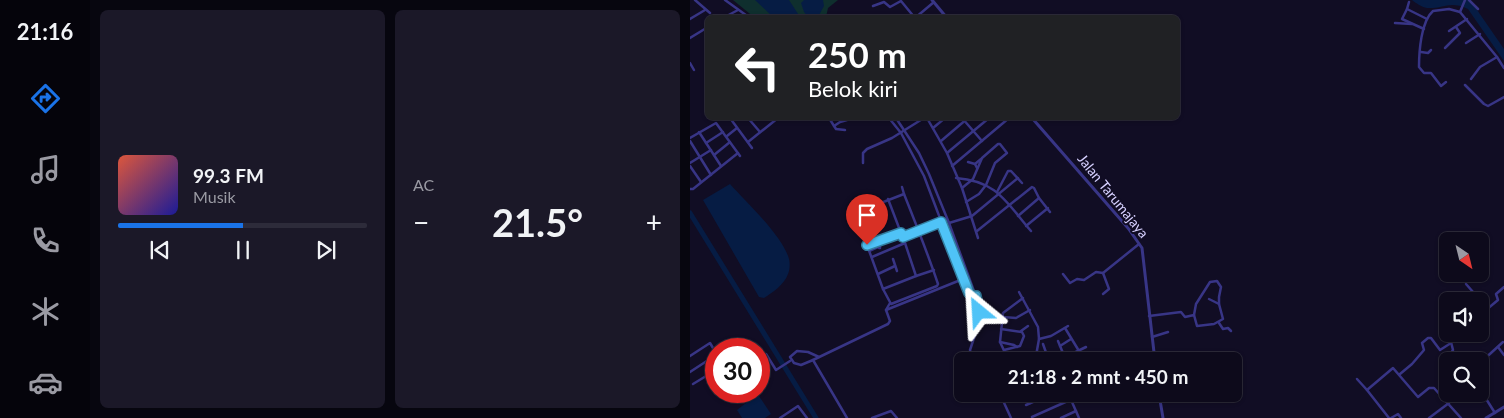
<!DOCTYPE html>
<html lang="id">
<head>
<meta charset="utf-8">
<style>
	body { margin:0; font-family:Lato,sans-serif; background:#1b1828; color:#f1f3f6; height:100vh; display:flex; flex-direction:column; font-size:19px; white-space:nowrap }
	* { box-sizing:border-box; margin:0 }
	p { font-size:16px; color:#9a9aa3 }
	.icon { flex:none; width:28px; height:28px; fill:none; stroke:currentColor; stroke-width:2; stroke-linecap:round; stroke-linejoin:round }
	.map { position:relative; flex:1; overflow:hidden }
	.drawer { display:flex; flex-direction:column; gap:10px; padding:10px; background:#07060f; width:600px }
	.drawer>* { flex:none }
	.top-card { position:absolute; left:15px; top:15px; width:475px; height:105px; border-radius:8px; box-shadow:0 1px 4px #0004,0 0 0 1px #2d2b3a; background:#202124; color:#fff; overflow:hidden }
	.needle { width:32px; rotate:145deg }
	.tools { position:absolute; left:749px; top:232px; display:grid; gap:10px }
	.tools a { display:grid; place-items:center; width:50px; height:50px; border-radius:8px; background:#0d0a1b; box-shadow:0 1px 4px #0004,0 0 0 1px #2d2b3a; font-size:25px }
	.speed { position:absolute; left:15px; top:338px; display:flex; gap:10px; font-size:25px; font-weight:700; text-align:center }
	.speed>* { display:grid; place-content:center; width:65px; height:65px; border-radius:50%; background:#0d0a1b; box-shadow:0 1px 4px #0004,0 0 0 1px #2d2b3a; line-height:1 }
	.speed .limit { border:8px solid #d22; background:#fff; color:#111 }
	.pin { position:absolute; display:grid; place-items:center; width:42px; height:42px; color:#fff; margin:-51px -21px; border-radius:50% 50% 50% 0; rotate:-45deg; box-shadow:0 0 5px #0007 }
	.pin .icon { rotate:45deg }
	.me { position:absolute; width:55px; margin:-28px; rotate:333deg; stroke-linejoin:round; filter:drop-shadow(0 0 4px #0008) }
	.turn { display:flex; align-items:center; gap:18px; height:105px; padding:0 20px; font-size:22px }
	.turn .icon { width:65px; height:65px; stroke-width:2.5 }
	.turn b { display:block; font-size:35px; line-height:42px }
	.big { font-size:38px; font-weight:700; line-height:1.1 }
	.drawer .tile { flex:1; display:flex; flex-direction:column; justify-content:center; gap:8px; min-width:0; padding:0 18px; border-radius:8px; background:#1b1828 }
	.song { display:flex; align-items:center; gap:15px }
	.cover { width:60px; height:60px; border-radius:8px; background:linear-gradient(135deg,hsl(10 70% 55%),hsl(240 70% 35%)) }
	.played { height:5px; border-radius:2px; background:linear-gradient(90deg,#1a73e8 50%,#2d2b3a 50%) }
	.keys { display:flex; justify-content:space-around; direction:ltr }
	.heat { display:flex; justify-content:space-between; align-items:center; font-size:28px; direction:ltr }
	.drawer .tiles { flex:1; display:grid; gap:10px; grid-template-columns:repeat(2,1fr) }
	.trip { position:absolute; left:264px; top:352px; width:288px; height:50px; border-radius:8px; background:#0d0a1b; box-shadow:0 1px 4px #0004,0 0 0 1px #2d2b3a; font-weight:700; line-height:50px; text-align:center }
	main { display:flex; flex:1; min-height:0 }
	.tabs { display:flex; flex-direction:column; width:90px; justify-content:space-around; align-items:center; background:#05040b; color:#9a9aa3 }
	.tabs .icon { width:35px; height:35px }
	.tabs .on { color:#1a73e8 }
	.tabs b { font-size:22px; color:#f1f3f6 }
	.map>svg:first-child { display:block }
	.green { fill:#0f2f2e }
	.water { fill:#061c44 }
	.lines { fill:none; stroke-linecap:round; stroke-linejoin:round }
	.river { stroke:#061c44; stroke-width:5 }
	.minor { stroke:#383586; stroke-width:2.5 }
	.tertiary { stroke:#383586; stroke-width:3 }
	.route-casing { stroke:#337fa1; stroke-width:12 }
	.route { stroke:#4fc3f7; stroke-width:9 }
	.labels { text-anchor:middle; stroke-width:4; stroke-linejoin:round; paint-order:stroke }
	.street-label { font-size:14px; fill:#d6d0ff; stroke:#110d24 }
</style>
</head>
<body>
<main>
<nav class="tabs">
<b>21:16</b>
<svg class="icon on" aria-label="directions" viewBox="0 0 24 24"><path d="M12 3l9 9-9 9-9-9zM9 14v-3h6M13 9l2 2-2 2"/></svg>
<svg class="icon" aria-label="music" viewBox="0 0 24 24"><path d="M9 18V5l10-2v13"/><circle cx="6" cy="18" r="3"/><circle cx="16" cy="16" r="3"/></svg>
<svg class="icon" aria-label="phone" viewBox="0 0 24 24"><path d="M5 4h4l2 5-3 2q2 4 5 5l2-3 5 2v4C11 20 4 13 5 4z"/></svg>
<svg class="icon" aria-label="climate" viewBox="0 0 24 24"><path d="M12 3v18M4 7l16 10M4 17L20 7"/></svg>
<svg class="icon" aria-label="car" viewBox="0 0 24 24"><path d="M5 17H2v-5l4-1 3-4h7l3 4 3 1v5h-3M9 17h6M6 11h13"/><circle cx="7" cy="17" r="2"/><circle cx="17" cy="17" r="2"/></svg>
</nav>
<section class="drawer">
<div class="tiles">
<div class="tile">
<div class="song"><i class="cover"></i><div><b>99.3 FM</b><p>Musik</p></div></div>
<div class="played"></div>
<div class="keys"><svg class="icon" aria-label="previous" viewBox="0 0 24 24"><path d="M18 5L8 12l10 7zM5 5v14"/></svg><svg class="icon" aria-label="pause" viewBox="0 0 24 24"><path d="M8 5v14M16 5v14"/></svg><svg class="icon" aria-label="next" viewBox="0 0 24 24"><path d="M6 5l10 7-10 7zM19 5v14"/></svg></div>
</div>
<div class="tile"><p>AC</p>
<div class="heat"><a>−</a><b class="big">21.5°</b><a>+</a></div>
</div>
</div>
</section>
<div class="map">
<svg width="814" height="418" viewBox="0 0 814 418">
	<rect width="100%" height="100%" fill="#110d24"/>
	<!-- green -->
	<path class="green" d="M43,0H148L138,8L136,17L65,18Z"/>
	<!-- water -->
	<g class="water">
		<path d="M65,0H99L110,17H83Z"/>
		<path d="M114,0H133L134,6L128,17H118L114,12L111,3Z"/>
		<path d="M722,0H778L785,7L814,49V61L778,9C759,0 754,9 737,8C731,7 726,3 722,0Z"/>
		<path d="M40,184C56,202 93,236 99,259C100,263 100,270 98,274C94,285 83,292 74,298L69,297L13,200Z"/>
		<path d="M65,396H69L81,414L75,418H52L47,410Z"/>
	</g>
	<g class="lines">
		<!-- river -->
		<path class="river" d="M0,213L126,418"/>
		<!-- minor -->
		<g class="minor">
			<path d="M5,0L20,13"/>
			<path d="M35,0L60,18"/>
			<path d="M779,0L788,9"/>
			<path d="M719,2L717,9L737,19"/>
			<path d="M183,6L194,2L200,7L211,1L225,18"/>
			<path d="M717,9L712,19L734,29"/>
			<path d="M770,12L775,0"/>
			<path d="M33,18L48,10"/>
			<path d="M225,18L244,2"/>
			<path d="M0,19L15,10"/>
			<path d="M705,23L722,24"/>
			<path d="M759,31L777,19"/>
			<path d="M0,38L18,27"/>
			<path d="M776,43L790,34"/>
			<path d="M755,48L770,33L766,27"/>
			<path d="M731,52L738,53L741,50"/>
			<path d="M0,63L4,70"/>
			<path d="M781,79L790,67L807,57L814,68"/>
			<path d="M756,82L751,86L741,73H734L729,67C729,52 731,21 743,11L759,9L770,12L807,57"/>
			<path d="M775,85L794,104L798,106L814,97"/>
			<path d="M40,118L62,148"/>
			<path d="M58,118L70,132"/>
			<path d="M139,118L146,129L155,130"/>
			<path d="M199,118L211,133L234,176L273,279L281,296H286"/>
			<path d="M206,118L229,153L239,174L259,223L288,302L290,320L280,350L283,361"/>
			<path d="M237,118L257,153L272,188L288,238"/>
			<path d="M272,118L292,141"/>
			<path d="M144,126L150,122L157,120"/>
			<path d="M243,128L255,118"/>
			<path d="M9,132L31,166"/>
			<path d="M37,136L47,128"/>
			<path d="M0,138L26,123L50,156"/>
			<path d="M0,141L21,175"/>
			<path d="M251,141L278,118"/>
			<path d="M58,142L88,118"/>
			<path d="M16,143L33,132"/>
			<path d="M257,153L299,118"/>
			<path d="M24,155L40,142"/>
			<path d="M278,162L285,164"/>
			<path d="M0,163L21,150"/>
			<path d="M173,163V153L177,149L202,138L234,118"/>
			<path d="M0,166L11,182"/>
			<path d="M262,166L319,118"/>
			<path d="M287,168L285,164L291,159"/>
			<path d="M266,178C307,181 316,202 341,231"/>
			<path d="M212,187L214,194"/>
			<path d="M272,188L283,179L292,158L308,144H310L317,153L305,163L296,185L289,194L276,202"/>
			<path d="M0,189H3L48,153"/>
			<path d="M307,192L318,171H321L332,183"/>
			<path d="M198,199L211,233"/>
			<path d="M186,215L188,220"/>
			<path d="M328,216L349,198"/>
			<path d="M259,223L282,216L328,178"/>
			<path d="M336,226L358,208"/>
			<path d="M170,227L188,220L189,226"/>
			<path d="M287,231L342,187L344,188L349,198L360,212"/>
			<path d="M177,245L193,289L226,276L213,237"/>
			<path d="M188,246H190V248H189Z"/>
			<path d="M179,251L188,247"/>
			<path d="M182,257L215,243"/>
			<path d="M203,259L207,271"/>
			<path d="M413,273L419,289L413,294"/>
			<path d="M188,274L205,266"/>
			<path d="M373,274L380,283L387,279L394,280L406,272L413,273L449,244"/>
			<path d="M226,276L244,270"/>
			<path d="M776,284L798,309"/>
			<path d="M193,289L201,304L247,286L248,284C238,254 226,224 214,194L165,213L177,245L211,233L213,237L251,222"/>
			<path d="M329,292L348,327L349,339L346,356L356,361"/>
			<path d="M771,296L776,301"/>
			<path d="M196,310L273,279"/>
			<path d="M504,315L506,304L520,282L527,281L531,287L529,297V304"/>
			<path d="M790,315L808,300L806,294L814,287"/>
			<path d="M459,316L491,312L495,317L504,315L507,326L524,324L533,319L529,304L519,299"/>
			<path d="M313,317L326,318L340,310"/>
			<path d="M529,323L533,329L538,328L541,331"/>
			<path d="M375,328L389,351"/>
			<path d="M311,329L332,332L334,336L330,346L314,350"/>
			<path d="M331,331L338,326"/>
			<path d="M762,334L760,338L763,350L759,356L763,361"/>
			<path d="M769,334L776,341"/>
			<path d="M462,337L478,332"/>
			<path d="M349,339L361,336L378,326"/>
			<path d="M368,341L375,358"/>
			<path d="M310,342L324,345L327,347"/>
			<path d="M353,344L359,361"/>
			<path d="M370,346L381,339"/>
			<path d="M808,347L814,355"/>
			<path d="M0,356L20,343L26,353"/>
			<path d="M69,359L76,354L86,370L100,361"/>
			<path d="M123,360L111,365L104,363L100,357L107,351L118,352L129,357"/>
			<path d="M319,361L310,342L313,313L333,298"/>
			<path d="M329,361L346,356"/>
			<path d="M367,361L396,347"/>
			<path d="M790,363L813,342"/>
			<path d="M0,372L26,355"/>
			<path d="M710,374L722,364L734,350L732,343L738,338H741L750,350L761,343"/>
			<path d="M667,379L677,390"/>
			<path d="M790,383L793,394L805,413"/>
			<path d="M3,384L26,370"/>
			<path d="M24,388L26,386"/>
			<path d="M310,394L321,418"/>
			<path d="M336,394L340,403"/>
			<path d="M752,396L758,392"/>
			<path d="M788,396L793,393"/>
			<path d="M336,405L361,394"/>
			<path d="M342,417L380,400L382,402L389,418"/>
			<path d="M90,418L108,406L117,418"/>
			<path d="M157,418L123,360L198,324L200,321L196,310L200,303"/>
			<path d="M182,418L201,411L207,418"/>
			<path d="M371,418L386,411"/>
			<path d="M699,418L677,390L703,368L728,397L739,388H744L771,418"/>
			<path d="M701,418L708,414L711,418"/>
			<path d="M739,418L759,403"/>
		</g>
		<!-- tertiary -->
		<g class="tertiary">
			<path d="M242,0L257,18"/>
			<path d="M342,118L438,228L452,248L465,361"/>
			<path d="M469,394L473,418"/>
			<path d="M796,418L814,407"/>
		</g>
	</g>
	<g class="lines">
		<defs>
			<path id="route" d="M177,245L211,233L213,237L251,222L279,293L283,296H286L289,312"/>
		</defs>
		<!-- route casing -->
		<use href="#route" class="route-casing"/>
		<!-- route -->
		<use href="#route" class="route"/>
	</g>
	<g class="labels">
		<!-- street labels -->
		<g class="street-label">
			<text transform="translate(423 196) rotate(51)" y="5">Jalan Tarumajaya</text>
		</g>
	</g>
</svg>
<div class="tools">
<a><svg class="needle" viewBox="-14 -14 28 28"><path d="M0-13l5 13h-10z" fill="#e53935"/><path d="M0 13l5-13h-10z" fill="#9a9aa3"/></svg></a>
<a><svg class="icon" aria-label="sound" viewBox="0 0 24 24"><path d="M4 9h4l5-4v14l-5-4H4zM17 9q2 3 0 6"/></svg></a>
<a><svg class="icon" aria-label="search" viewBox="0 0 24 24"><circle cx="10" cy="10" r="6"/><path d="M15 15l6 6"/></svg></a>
</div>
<div class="speed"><div class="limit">30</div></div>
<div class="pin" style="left:177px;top:245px;background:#d93025"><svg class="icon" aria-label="arrive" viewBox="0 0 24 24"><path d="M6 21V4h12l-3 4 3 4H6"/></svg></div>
<svg class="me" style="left:289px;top:312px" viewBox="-20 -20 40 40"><path d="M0-17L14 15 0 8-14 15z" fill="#4fc3f7" stroke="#fff" stroke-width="4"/></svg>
<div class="trip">21:18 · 2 mnt · 450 m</div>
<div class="top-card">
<div class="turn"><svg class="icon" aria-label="left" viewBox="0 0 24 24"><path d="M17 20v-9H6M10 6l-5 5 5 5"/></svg><div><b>250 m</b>Belok kiri</div></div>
</div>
</div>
</main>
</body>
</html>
